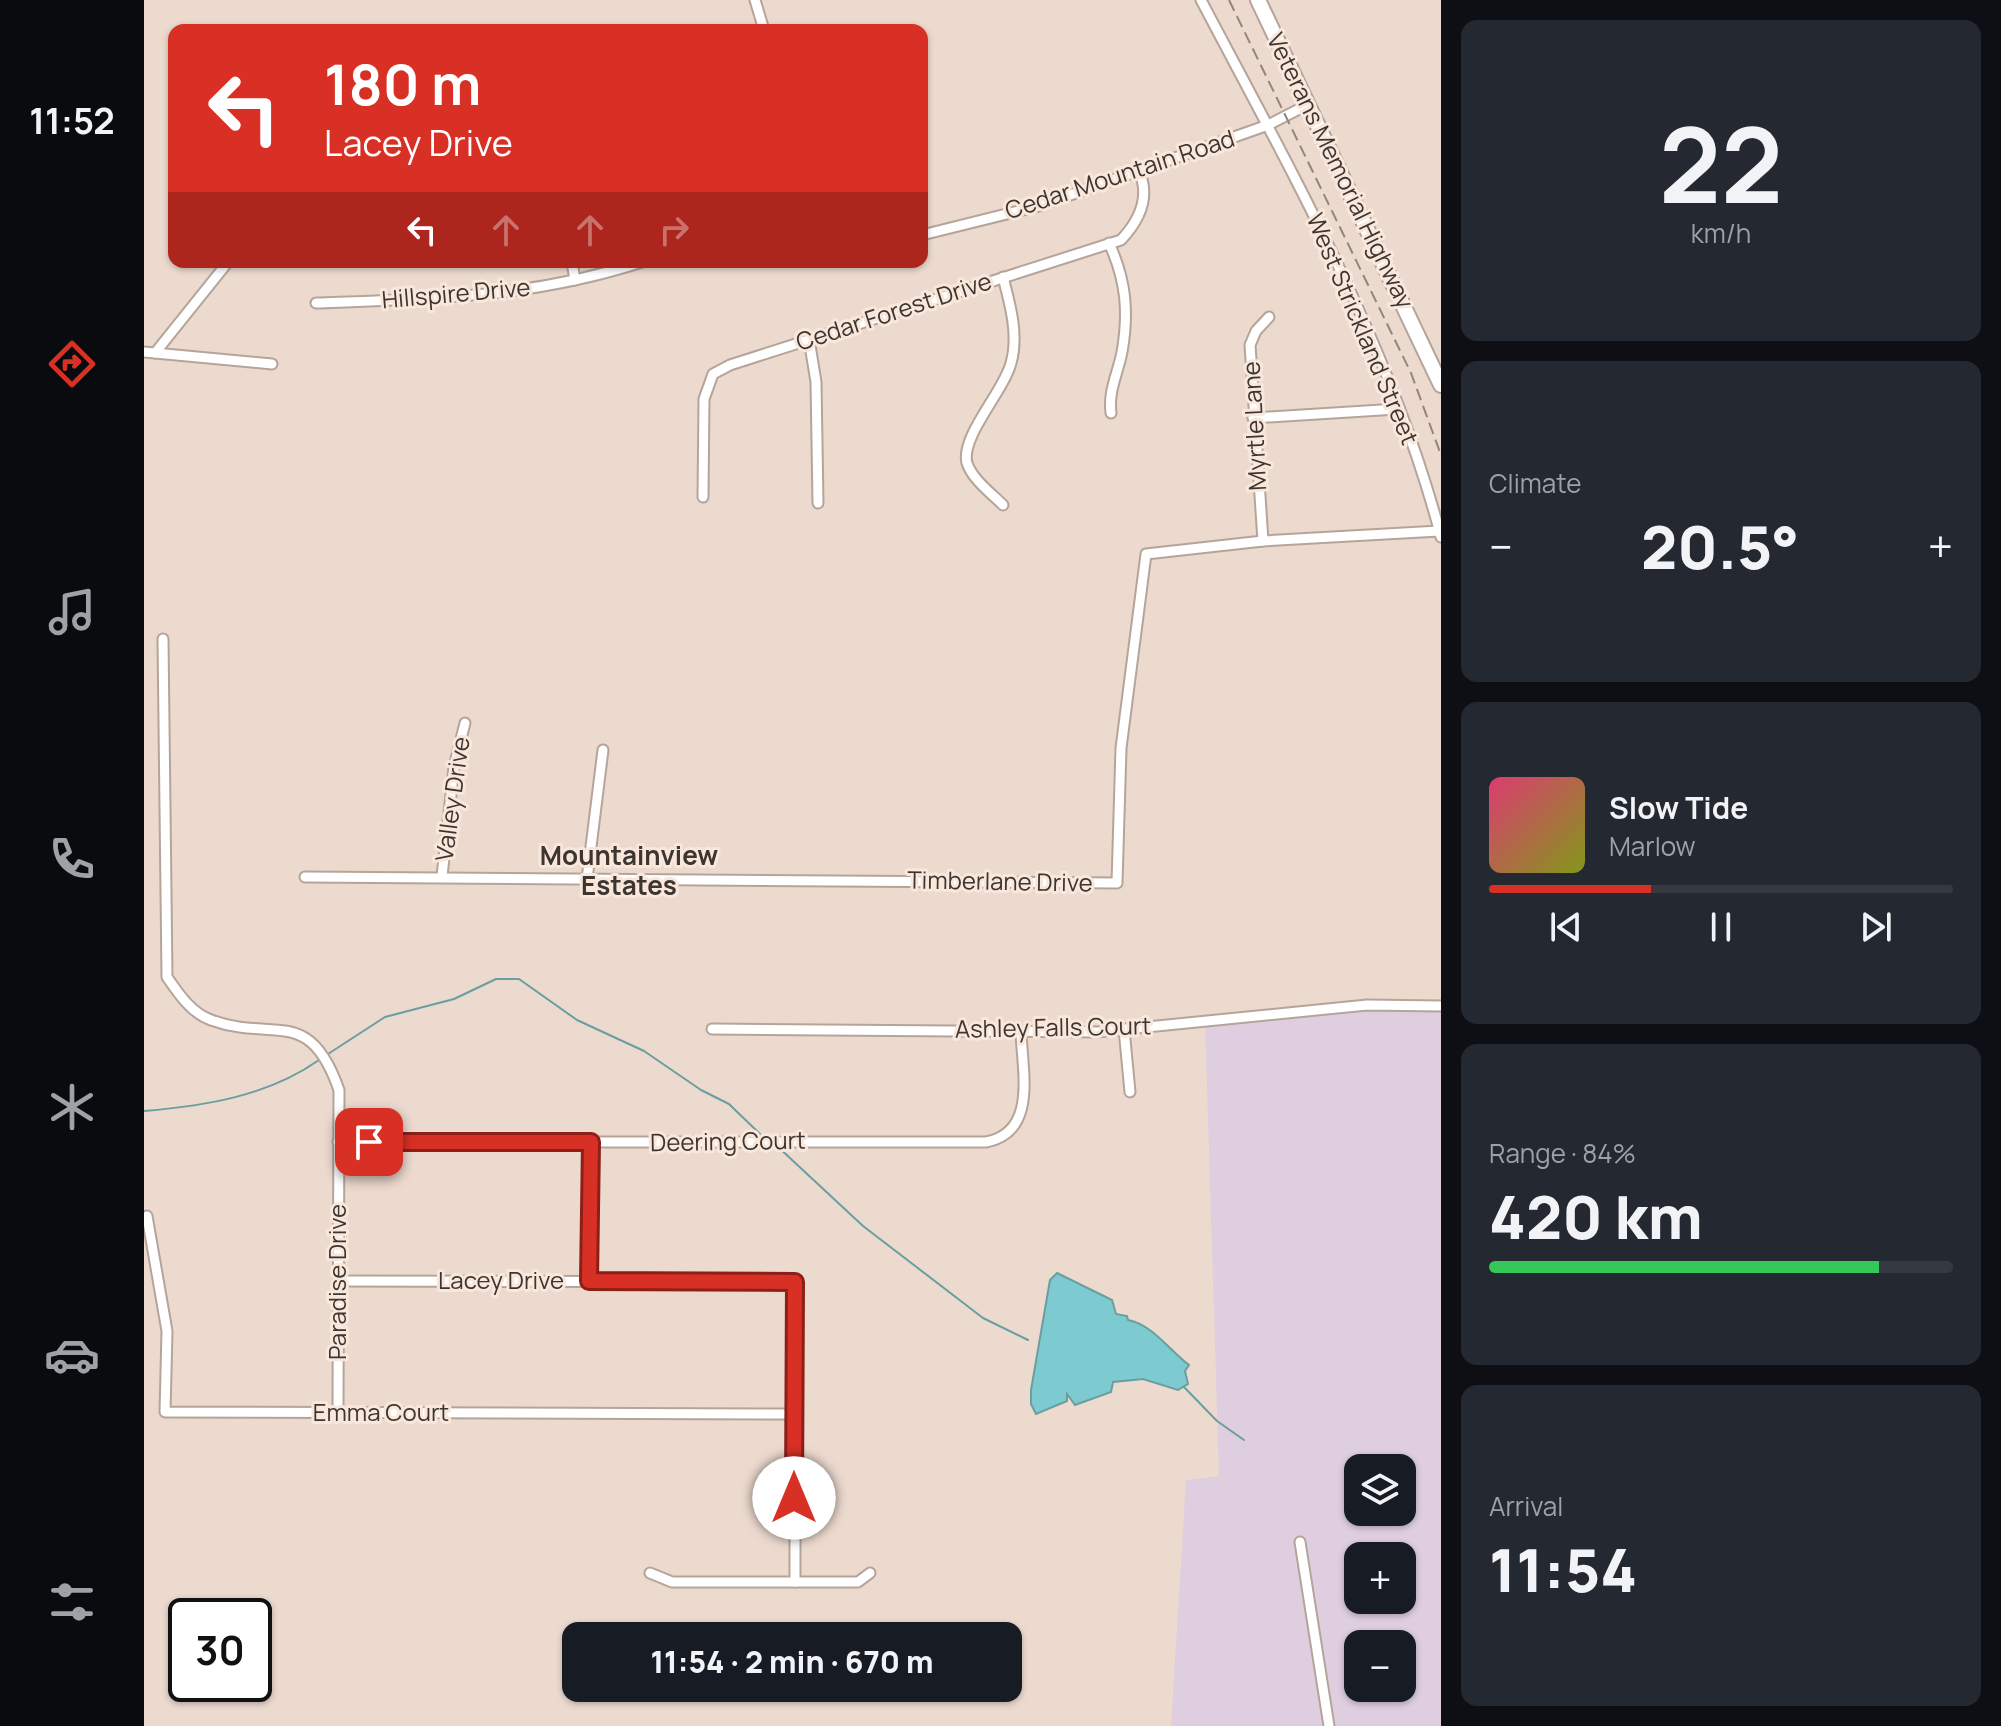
<!DOCTYPE html>
<html lang="en">
<head>
<meta charset="utf-8">
<style>
	body { margin:0; font-family:Manrope,sans-serif; background:#242831; color:#f1f3f6; height:100vh; display:flex; flex-direction:column; font-size:30px; white-space:nowrap }
	* { box-sizing:border-box; margin:0 }
	p { font-size:26px; color:#9ea1a6 }
	.icon { flex:none; width:44px; height:44px; fill:none; stroke:currentColor; stroke-width:2; stroke-linecap:round; stroke-linejoin:round }
	.map { position:relative; flex:1; overflow:hidden }
	.details { display:flex; flex-direction:column; gap:20px; padding:20px; background:#0d0f14; width:560px }
	.details>* { flex:none }
	.hud { position:absolute; left:24px; top:24px; width:760px; height:244px; border-radius:16px; box-shadow:0 2px 6px #0004; background:#d93025; color:#fff; overflow:hidden }
	.buttons { position:absolute; left:1200px; top:1454px; display:grid; gap:16px }
	.buttons a { display:grid; place-items:center; width:72px; height:72px; border-radius:16px; background:#171b24; box-shadow:0 2px 6px #0004; font-size:40px }
	.speed { position:absolute; left:24px; top:1598px; display:flex; gap:16px; font-size:40px; font-weight:700; text-align:center }
	.speed>* { display:grid; place-content:center; width:104px; height:104px; border-radius:50%; background:#171b24; box-shadow:0 2px 6px #0004; line-height:1 }
	.speed .limit { border:4px solid #111; border-radius:12px; background:#fff; color:#111 }
	.pin { position:absolute; display:grid; place-items:center; width:68px; height:68px; color:#fff; margin:-34px; border-radius:16px; box-shadow:0 4px 12px #0006 }
	.me { position:absolute; width:88px; margin:-44px; rotate:0deg; stroke-linejoin:round; filter:drop-shadow(0 0 6px #0008) }
	.turn { display:flex; align-items:center; gap:28px; height:168px; padding:0 24px; font-size:36px }
	.turn .icon { width:104px; height:104px; stroke-width:2.5 }
	.turn b { display:block; font-size:56px; line-height:68px }
	.lanes { display:flex; align-items:center; height:76px; padding:0 24px; background:#0003; justify-content:center; gap:40px; direction:ltr }
	.lanes .off { opacity:.35 }
	.big { font-size:60px; font-weight:800; line-height:1.1 }
	.details .widget { flex:1; display:flex; flex-direction:column; justify-content:center; gap:12px; min-width:0; padding:0 28px; border-radius:16px; background:#242831 }
	.details .dial { align-items:center; gap:0 }
	.dial b { font-size:104px; line-height:1 }
	.song { display:flex; align-items:center; gap:24px }
	.cover { width:96px; height:96px; border-radius:12px; background:linear-gradient(135deg,hsl(340 70% 55%),hsl(70 70% 35%)) }
	.played { height:8px; border-radius:4px; background:linear-gradient(90deg,#d93025 35%,#363941 35%) }
	.keys { display:flex; justify-content:space-around; direction:ltr }
	.heat { display:flex; justify-content:space-between; align-items:center; font-size:44px; direction:ltr }
	.charge { height:12px; border-radius:6px; background:linear-gradient(90deg,#34c759 84%,#363941 0) }
	.trip { position:absolute; left:418px; top:1622px; width:460px; height:80px; border-radius:16px; background:#171b24; box-shadow:0 2px 6px #0004; font-weight:800; line-height:80px; text-align:center }
	main { display:flex; flex:1; min-height:0 }
	.tabs { display:flex; flex-direction:column; width:144px; justify-content:space-around; align-items:center; background:#090b0e; color:#9ea1a6 }
	.tabs .icon { width:56px; height:56px }
	.tabs .active { color:#d93025 }
	.tabs b { font-size:36px; color:#f1f3f6 }
	.map>svg:first-child { display:block }
	.industrial { fill:#decee0; fill-rule:evenodd }
	.water { fill:#7dcbd0; stroke:#6a9ea0; stroke-width:2 }
	.lines { fill:none; stroke-linecap:round; stroke-linejoin:round }
	.stream { stroke:#6a9ea0; stroke-width:2 }
	.street-casing { stroke:#b5a499; stroke-width:13 }
	.primary-casing { stroke:#b5a499; stroke-width:18 }
	.street { stroke:#fff; stroke-width:9 }
	.primary { stroke:#fff; stroke-width:14 }
	.rail { stroke:#91857d; stroke-width:2; stroke-dasharray:12 6; stroke-linecap:butt }
	.route-casing { stroke:#8d1f18; stroke-width:20 }
	.route { stroke:#d93025; stroke-width:14 }
	.labels { text-anchor:middle; stroke-width:6; stroke-linejoin:round; paint-order:stroke }
	.street-label { font-size:24px; fill:#3c3530; stroke:#fae7dc }
	.neighbourhood-label { font-size:26px; font-weight:bold; fill:#3c3530; stroke:#fae7dc }
</style>
</head>
<body>
<main>
<nav class="tabs">
<b>11:52</b>
<svg class="icon active" aria-label="directions" viewBox="0 0 24 24"><path d="M12 3l9 9-9 9-9-9zM9 14v-3h6M13 9l2 2-2 2"/></svg>
<svg class="icon" aria-label="music" viewBox="0 0 24 24"><path d="M9 18V5l10-2v13"/><circle cx="6" cy="18" r="3"/><circle cx="16" cy="16" r="3"/></svg>
<svg class="icon" aria-label="phone" viewBox="0 0 24 24"><path d="M5 4h4l2 5-3 2q2 4 5 5l2-3 5 2v4C11 20 4 13 5 4z"/></svg>
<svg class="icon" aria-label="climate" viewBox="0 0 24 24"><path d="M12 3v18M4 7l16 10M4 17L20 7"/></svg>
<svg class="icon" aria-label="car" viewBox="0 0 24 24"><path d="M5 17H2v-5l4-1 3-4h7l3 4 3 1v5h-3M9 17h6M6 11h13"/><circle cx="7" cy="17" r="2"/><circle cx="17" cy="17" r="2"/></svg>
<svg class="icon" aria-label="filters" viewBox="0 0 24 24"><path d="M4 7h16M4 17h16"/><circle cx="9" cy="7" r="2"/><circle cx="15" cy="17" r="2"/></svg>
</nav>
<div class="map">
<svg width="1297" height="1726" viewBox="0 0 1297 1726">
	<rect width="100%" height="100%" fill="#ecdacf"/>
	<!-- industrial -->
	<path class="industrial" d="M1223,1005L1297,1006V1726H1027L1042,1480L1075,1476L1061,1021ZM1214,1468H1258V1512H1214ZM1214,1556H1258V1600H1214ZM1214,1644H1258V1688H1214Z"/>
	<!-- water -->
	<path class="water" d="M913,1273L968,1300L972,1314L983,1316L984,1320C1009,1325 1025,1350 1045,1365L1041,1371L1044,1384L1034,1390L999,1379L969,1382L967,1392L931,1405L923,1394V1401L892,1414L887,1404V1390L906,1280Z"/>
	<g class="lines">
		<!-- stream -->
		<g class="stream">
			<path d="M184,1054L241,1017L310,999L352,979H375L433,1020L500,1051L557,1090L585,1104L616,1134"/>
			<path d="M0,1111C61,1106 124,1096 175,1060"/>
			<path d="M633,1146L719,1226L839,1318L884,1340"/>
			<path d="M1040,1387L1073,1421L1100,1440"/>
		</g>
		<defs>
			<g id="street">
				<path d="M611,0L620,30"/>
				<path d="M1057,0C1148,173 1247,346 1297,537"/>
				<path d="M778,235L895,206L1124,125L1163,105"/>
				<path d="M965,243C982,280 985,312 978,352C974,373 964,391 967,413"/>
				<path d="M428,262L431,280"/>
				<path d="M859,277C866,304 875,335 867,363C860,391 816,437 823,463C828,479 847,493 859,505"/>
				<path d="M172,303C286,299 387,298 498,262"/>
				<path d="M665,339L672,382L674,503"/>
				<path d="M0,352L128,364"/>
				<path d="M11,353L84,262"/>
				<path d="M1109,418L1253,409"/>
				<path d="M559,497L560,399L569,374L586,365L977,240C995,221 1007,198 995,171"/>
				<path d="M1119,541L1106,345L1112,331L1125,317"/>
				<path d="M19,639L23,977C34,993 47,1013 67,1020C130,1043 165,1004 195,1090L194,1413"/>
				<path d="M298,876L310,767L321,723"/>
				<path d="M161,877L973,883L977,748L1002,554L1119,541L1295,531"/>
				<path d="M443,879L459,750"/>
				<path d="M568,1029L953,1032L1223,1005L1297,1006"/>
				<path d="M980,1029L986,1092"/>
				<path d="M194,1142H842C894,1132 878,1071 877,1031"/>
				<path d="M3,1216L23,1331L21,1412L650,1414"/>
				<path d="M195,1281L651,1282V1582"/>
				<path d="M445,1281L447,1142"/>
				<path d="M1156,1542L1185,1726"/>
				<path d="M506,1573L528,1582H714L726,1573"/>
			</g>
			<path id="primary" d="M1114,0L1297,385"/>
		</defs>
		<!-- street casing -->
		<use href="#street" class="street-casing"/>
		<!-- primary casing -->
		<use href="#primary" class="primary-casing"/>
		<!-- street -->
		<use href="#street" class="street"/>
		<!-- primary -->
		<use href="#primary" class="primary"/>
		<!-- rail -->
		<path class="rail" d="M1085,0L1267,373L1297,455"/>
	</g>
	<g class="lines">
		<defs>
			<path id="route" d="M225,1142H447L445,1281L651,1282L650,1498"/>
		</defs>
		<!-- route casing -->
		<use href="#route" class="route-casing"/>
		<!-- route -->
		<use href="#route" class="route"/>
	</g>
	<g class="labels">
		<!-- street labels -->
		<g class="street-label">
			<text transform="translate(1196 171) rotate(64)" y="8">Veterans Memorial Highway</text>
			<text transform="translate(976 175) rotate(-18)" y="8">Cedar Mountain Road</text>
			<text transform="translate(312 294) rotate(-5)" y="8">Hillspire Drive</text>
			<text transform="translate(750 312) rotate(-18)" y="8">Cedar Forest Drive</text>
			<text transform="translate(1218 329) rotate(67)" y="8">West Strickland Street</text>
			<text transform="translate(1111 426) rotate(-93)" y="8">Myrtle Lane</text>
			<text transform="translate(309 799) rotate(-82)" y="8">Valley Drive</text>
			<text transform="translate(856 882) rotate(1)" y="8">Timberlane Drive</text>
			<text transform="translate(909 1028) rotate(-1)" y="8">Ashley Falls Court</text>
			<text transform="translate(584 1142) rotate(-1)" y="8">Deering Court</text>
			<text x="357" y="1289">Lacey Drive</text>
			<text transform="translate(194 1282) rotate(-90)" y="8">Paradise Drive</text>
			<text x="237" y="1421">Emma Court</text>
		</g>
		<!-- neighbourhood labels -->
		<g class="neighbourhood-label">
			<text x="485" y="865">Mountainview<tspan x="485" dy="30">Estates</tspan></text>
		</g>
	</g>
</svg>
<div class="buttons">
<a><svg class="icon" aria-label="layers" viewBox="0 0 24 24"><path d="M12 4l9 5-9 5-9-5zM3 14l9 5 9-5"/></svg></a>
<a>+</a>
<a>−</a>
</div>
<div class="speed"><div class="limit">30</div></div>
<div class="pin" style="left:225px;top:1142px;background:#d93025"><svg class="icon" aria-label="arrive" viewBox="0 0 24 24"><path d="M6 21V4h12l-3 4 3 4H6"/></svg></div>
<svg class="me" style="left:650px;top:1498px" viewBox="-20 -20 40 40"><circle r="19" fill="#fff"/><path d="M0-13L10 11 0 6-10 11z" fill="#d93025"/></svg>
<div class="trip">11:54 · 2 min · 670 m</div>
<div class="hud">
<div class="turn"><svg class="icon" aria-label="left" viewBox="0 0 24 24"><path d="M17 20v-9H6M10 6l-5 5 5 5"/></svg><div><b>180 m</b>Lacey Drive</div></div>
<div class="lanes"><svg class="icon" aria-label="left" viewBox="0 0 24 24"><path d="M17 20v-9H6M10 6l-5 5 5 5"/></svg><svg class="icon off" aria-label="ahead" viewBox="0 0 24 24"><path d="M12 20V5M6 11l6-6 6 6"/></svg><svg class="icon off" aria-label="ahead" viewBox="0 0 24 24"><path d="M12 20V5M6 11l6-6 6 6"/></svg><svg class="icon off" aria-label="right" viewBox="0 0 24 24"><path d="M7 20v-9h11M14 6l5 5-5 5"/></svg></div>
</div>
</div>
<section class="details">
<div class="widget dial"><b>22</b><p>km/h</p></div>
<div class="widget"><p>Climate</p>
<div class="heat"><a>−</a><b class="big">20.5°</b><a>+</a></div>
</div>
<div class="widget">
<div class="song"><i class="cover"></i><div><b>Slow Tide</b><p>Marlow</p></div></div>
<div class="played"></div>
<div class="keys"><svg class="icon" aria-label="previous" viewBox="0 0 24 24"><path d="M18 5L8 12l10 7zM5 5v14"/></svg><svg class="icon" aria-label="pause" viewBox="0 0 24 24"><path d="M8 5v14M16 5v14"/></svg><svg class="icon" aria-label="next" viewBox="0 0 24 24"><path d="M6 5l10 7-10 7zM19 5v14"/></svg></div>
</div>
<div class="widget"><p>Range · 84%</p><b class="big">420 km</b><div class="charge"></div></div>
<div class="widget"><p>Arrival</p><b class="big">11:54</b></div>
</section>
</main>
</body>
</html>
